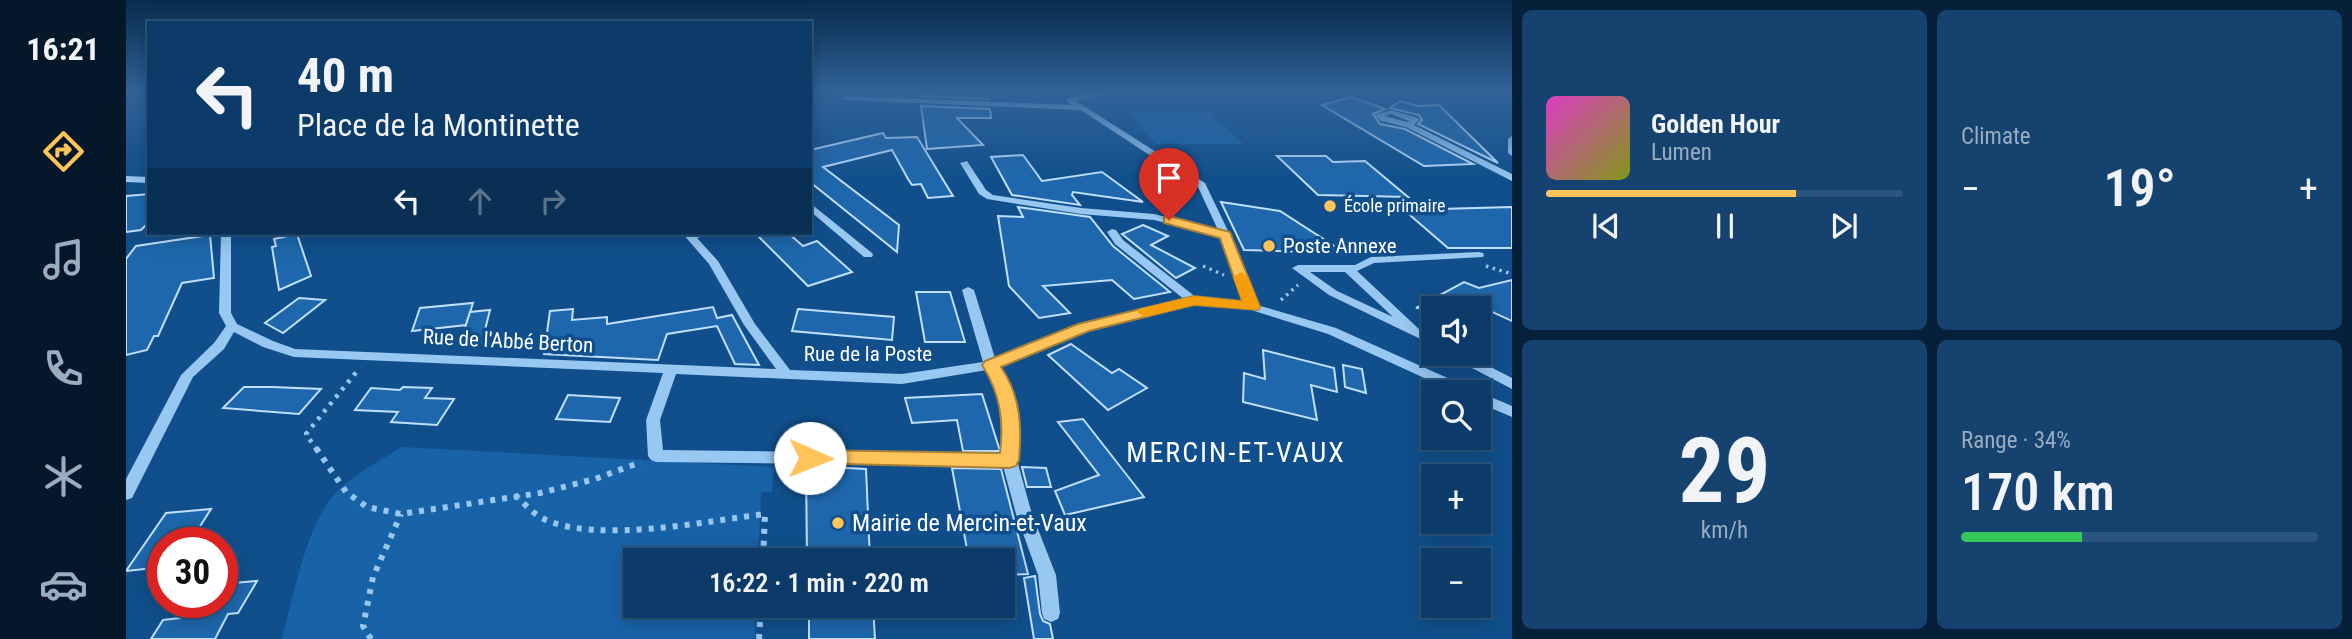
<!DOCTYPE html>
<html lang="en">
<head>
<meta charset="utf-8">
<style>
	body { margin:0; font-family:"Roboto Condensed",sans-serif; background:#15426f; color:#f1f3f6; height:100vh; display:flex; flex-direction:column; font-size:26px; white-space:nowrap }
	* { box-sizing:border-box; margin:0 }
	p { font-size:23px; color:#9aadc0 }
	.icon { flex:none; width:38px; height:38px; fill:none; stroke:currentColor; stroke-width:2; stroke-linecap:round; stroke-linejoin:round }
	.map { position:relative; flex:1; overflow:hidden }
	.details { display:flex; flex-direction:column; gap:10px; padding:10px; background:#07203a; width:840px }
	.details>* { flex:none }
	.top-card { position:absolute; left:21px; top:21px; width:665px; height:214px; border-radius:0px; box-shadow:0 4px 18px #0003,0 0 0 2px #2c557d; background:#0c3b69; color:#f1f3f6; overflow:hidden }
	.controls { position:absolute; left:1295px; top:296px; display:grid; gap:14px }
	.controls a { display:grid; place-items:center; width:70px; height:70px; border-radius:0px; background:#0c3b69; box-shadow:0 4px 18px #0003,0 0 0 2px #2c557d; font-size:35px }
	.speed { position:absolute; left:21px; top:527px; display:flex; gap:14px; font-size:35px; font-weight:700; text-align:center }
	.speed>* { display:grid; place-content:center; width:91px; height:91px; border-radius:50%; background:#0c3b69; box-shadow:0 4px 18px #0003,0 0 0 2px #2c557d; line-height:1 }
	.speed .limit { border:10px solid #d22; background:#fff; color:#111 }
	.pin { position:absolute; display:grid; place-items:center; width:60px; height:60px; color:#fff; margin:-72px -30px; border-radius:50% 50% 50% 0; rotate:-45deg; box-shadow:0 0 7px #0007 }
	.pin .icon { rotate:45deg }
	.me { position:absolute; width:77px; margin:-38px; rotate:91deg; stroke-linejoin:round; filter:drop-shadow(0 0 5px #0008) }
	.turn { display:flex; align-items:center; gap:24px; height:147px; padding:0 35px; font-size:32px }
	.turn .icon { width:91px; height:91px; stroke-width:2.5 }
	.turn b { display:block; font-size:49px; line-height:60px }
	.lanes { display:flex; align-items:center; height:66px; padding:0 35px; background:#0003; justify-content:center; gap:35px; direction:ltr }
	.lanes .off { opacity:.35 }
	.big { font-size:52px; font-weight:600; line-height:1.1 }
	.details .card { flex:1; display:flex; flex-direction:column; justify-content:center; gap:10px; min-width:0; padding:0 24px; border-radius:10px; background:#15426f }
	.details .dial { align-items:center; gap:0 }
	.dial b { font-size:91px; line-height:1 }
	.song { display:flex; align-items:center; gap:21px }
	.cover { width:84px; height:84px; border-radius:10px; background:linear-gradient(135deg,hsl(310 70% 55%),hsl(70 70% 35%)) }
	.played { height:7px; border-radius:4px; background:linear-gradient(90deg,#ffc459 70%,#2c557d 70%) }
	.keys { display:flex; justify-content:space-around; direction:ltr }
	.heat { display:flex; justify-content:space-between; align-items:center; font-size:38px; direction:ltr }
	.charge { height:10px; border-radius:5px; background:linear-gradient(90deg,#34c759 34%,#2c557d 0) }
	.details .tiles { flex:1; display:grid; gap:10px; grid-template-columns:repeat(2,1fr) }
	.trip { position:absolute; left:497px; top:548px; width:392px; height:70px; border-radius:0px; background:#0c3b69; box-shadow:0 4px 18px #0003,0 0 0 2px #2c557d; font-weight:600; line-height:70px; text-align:center }
	main { display:flex; flex:1; min-height:0 }
	.tabs { display:flex; flex-direction:column; width:126px; justify-content:space-around; align-items:center; background:#05182a; color:#9aadc0 }
	.tabs .icon { width:49px; height:49px }
	.tabs .on { color:#ffc459 }
	.tabs b { font-size:32px; color:#f1f3f6 }
	.map>svg:first-child { display:block }
	.green { fill:#1862a7 }
	.building { fill:#1e67ac; stroke:#bfdffd; stroke-width:2 }
	.lines { fill:none; stroke-linecap:round; stroke-linejoin:round }
	.path-far2 { stroke:#98c7f2; stroke-width:3.5; stroke-dasharray:2.5 4.5; stroke-linecap:butt }
	.path-far1 { stroke:#98c7f2; stroke-width:4.5; stroke-dasharray:3.5 6; stroke-linecap:butt }
	.path { stroke:#98c7f2; stroke-width:6; stroke-dasharray:5 7; stroke-linecap:butt }
	.minor { fill:#98c7f2; fill-rule:evenodd }
	.route { fill:#ffc459; stroke:#a67f3a; stroke-width:2 }
	.slow { fill:#f59e0b }
	.poi-dot { fill:#ffc459; stroke:#104f8c; stroke-width:2.5 }
	.labels { text-anchor:middle; stroke-width:7; stroke-linejoin:round; paint-order:stroke }
	.far-poi-label { font-size:18px; fill:#fff; stroke:#104f8c; text-anchor:start }
	.poi-label { font-size:21px; fill:#fff; stroke:#104f8c; text-anchor:start }
	.street-label { font-size:21px; fill:#fff; stroke:#104f8c }
	.near-poi-label { font-size:24px; fill:#fff; stroke:#104f8c; text-anchor:start }
	.near-quarter-label { font-size:28px; letter-spacing:2px; fill:#fff; stroke:#104f8c }
</style>
</head>
<body>
<main>
<nav class="tabs">
<b>16:21</b>
<svg class="icon on" aria-label="directions" viewBox="0 0 24 24"><path d="M12 3l9 9-9 9-9-9zM9 14v-3h6M13 9l2 2-2 2"/></svg>
<svg class="icon" aria-label="music" viewBox="0 0 24 24"><path d="M9 18V5l10-2v13"/><circle cx="6" cy="18" r="3"/><circle cx="16" cy="16" r="3"/></svg>
<svg class="icon" aria-label="phone" viewBox="0 0 24 24"><path d="M5 4h4l2 5-3 2q2 4 5 5l2-3 5 2v4C11 20 4 13 5 4z"/></svg>
<svg class="icon" aria-label="climate" viewBox="0 0 24 24"><path d="M12 3v18M4 7l16 10M4 17L20 7"/></svg>
<svg class="icon" aria-label="car" viewBox="0 0 24 24"><path d="M5 17H2v-5l4-1 3-4h7l3 4 3 1v5h-3M9 17h6M6 11h13"/><circle cx="7" cy="17" r="2"/><circle cx="17" cy="17" r="2"/></svg>
</nav>
<div class="map">
<svg width="1386" height="639" viewBox="0 0 1386 639">
	<rect width="100%" height="100%" fill="#104f8c"/>
	<!-- green -->
	<g class="green">
		<path d="M1002,111H1082L1117,144H1029Z"/>
		<path d="M275,447L648,467L646,492H635L632,560H509V606H630L629,639H156C168,596 178,533 206,497C223,476 253,462 275,447Z"/>
	</g>
	<!-- building -->
	<g class="building">
		<path d="M793,91H862L863,99L794,96Z"/>
		<path d="M1225,97L1259,109L1247,114L1254,124L1279,129L1347,164L1298,166L1196,105Z"/>
		<path d="M1274,101L1292,106L1313,105L1372,163L1292,124L1296,120L1293,115L1264,108Z"/>
		<path d="M795,106L864,109L865,118H831L857,145L801,149Z"/>
		<path d="M757,133L760,138L791,137L827,196L802,198L795,184L786,185L782,179L766,150L697,167L773,225L771,252L684,182V150Z"/>
		<path d="M897,155L916,181L976,172L1017,202L947,192L946,195L954,205L886,195L865,157Z"/>
		<path d="M1151,156H1200L1207,162L1239,161L1282,197L1192,195Z"/>
		<path d="M23,194V222L15,230L0,232V196Z"/>
		<path d="M1095,202L1154,211L1219,253L1118,250Z"/>
		<path d="M892,207L964,217L987,246L1044,292L1008,299L986,280L917,286L944,313L913,318L883,286L872,216L897,217Z"/>
		<path d="M1386,207V248H1322L1278,210Z"/>
		<path d="M1017,225L1042,236L1025,245L1069,268L1050,278L996,234Z"/>
		<path d="M629,233H662L677,246L691,241L726,272L682,286Z"/>
		<path d="M171,234L185,276L153,290L146,247L150,246L148,239Z"/>
		<path d="M84,235L88,278L56,283L32,336H28L21,350L0,355V259L10,246Z"/>
		<path d="M1386,280V321L1349,304L1342,308H1290L1338,282L1353,288Z"/>
		<path d="M790,292H824L839,342H799Z"/>
		<path d="M173,298L199,300L157,333L139,323Z"/>
		<path d="M347,303L340,325L286,331L294,308Z"/>
		<path d="M587,307L591,318L606,315L633,365L609,364L591,326L541,334L532,360L418,354L424,311L447,309L446,320L481,317V324Z"/>
		<path d="M672,309L768,317L766,340L666,331Z"/>
		<path d="M364,310L356,342L334,344L344,312Z"/>
		<path d="M945,344L986,373L993,369L1021,388L982,410L922,355Z"/>
		<path d="M1137,350L1208,368L1211,392L1185,385L1191,420L1117,402L1118,373L1139,379Z"/>
		<path d="M1217,365L1236,369L1240,393L1219,387Z"/>
		<path d="M118,387H146L195,389L173,414L97,408Z"/>
		<path d="M277,387L306,388L299,398L328,399L311,425L265,422L272,412L229,410L245,388L274,390Z"/>
		<path d="M856,394L874,451H837L831,420L786,423L779,398Z"/>
		<path d="M442,395L494,398L484,422L430,419Z"/>
		<path d="M957,419L1018,497L939,515L929,491L973,475L932,422Z"/>
		<path d="M680,466L740,469L744,560H681Z"/>
		<path d="M896,467L920,468L925,487H901Z"/>
		<path d="M826,468L875,469L902,574L877,575V560H843Z"/>
		<path d="M85,509L64,542H37V567L0,571L40,513Z"/>
		<path d="M909,576L914,614L917,621L924,624L927,639H908L898,578Z"/>
		<path d="M131,581L112,613L102,614L89,639H25L37,620L54,618L63,602H96V584Z"/>
		<path d="M683,606H747L749,639H683Z"/>
	</g>
	<g class="lines">
		<!-- path-far2 -->
		<g class="path-far2">
			<path d="M1077,266L1098,275"/>
			<path d="M1360,266L1386,274"/>
			<path d="M1155,300L1172,285"/>
		</g>
		<!-- path-far1 -->
		<path class="path-far1" d="M191,450L180,434L232,370"/>
		<!-- path -->
		<g class="path">
			<path d="M190,448L220,492L241,507L275,514L414,493L469,479L515,462"/>
			<path d="M389,495C398,503 407,514 418,519C471,544 581,521 639,514L637,560"/>
			<path d="M245,639L237,626L247,577L275,514"/>
			<path d="M633,639L635,606"/>
		</g>
		<!-- minor -->
		<g class="minor">
			<path d="M977,91H990L950,101L1079,183L1104,235L1131,305L1210,328L1346,389L1348,392H1329L1202,334L1125,310L1068,305L962,330L873,367L881,379L894,423L891,460L906,514L930,575L934,613L932,619L925,622L918,619L916,613L912,575L890,514L877,466L530,462L525,460L522,456L520,420L537,373L168,357L137,347L108,332L98,349L67,377L6,498L0,500V479L55,375L88,343L100,326L93,313L95,233H105V313L111,324L147,341L169,349L650,369L618,325L583,264L556,233H583L582,235L571,238L592,261L629,324L664,370L776,374L857,362L836,290L842,287L848,290L869,358L954,324L1059,300L989,244L981,232L986,229L990,230L997,240L1071,298L1118,303L1095,237L1028,220L955,214L861,199L853,194L834,163L841,161L860,190L867,195L955,208L1028,214L1092,230L1072,187L955,110L719,100L715,98L719,96L947,105L941,102V98ZM861,370L867,379L880,423L876,454L537,450L534,420L550,374L776,384Z"/>
			<path d="M1265,110L1292,118L1293,120L1288,125L1386,174V181L1280,127L1255,121L1249,115ZM1265,114L1283,121L1281,122L1259,116Z"/>
			<path d="M1386,136V156L1382,153V139Z"/>
			<path d="M0,176L23,177V183L0,182Z"/>
			<path d="M684,203L746,253L747,255L746,257H738L684,211Z"/>
			<path d="M1353,252L1357,253L1358,255L1357,257L1248,263L1231,271L1294,330L1307,336V345L1203,295L1166,268L1172,265H1229L1245,257ZM1184,272H1219L1267,317L1211,291Z"/>
			<path d="M1324,354H1339L1386,378V389L1325,357Z"/>
			<path d="M1353,392L1386,406V417L1353,403Z"/>
		</g>
	</g>
	<!-- sky -->
	<linearGradient id="sky" x2="0" y2="1"><stop stop-color="#092b4d"/><stop offset="0.51" stop-color="#316399"/><stop offset="1" stop-color="#316399" stop-opacity="0"/></linearGradient>
	<rect width="1386" height="180" fill="url(#sky)"/>
	<!-- route -->
	<path class="route" d="M1043,216L1104,232L1134,307L1132,310L1068,305L963,331L875,367C895,396 896,428 893,460L890,466L883,468L677,463L674,458L677,452L684,450L874,453C878,420 874,393 856,365L859,361L952,324L1068,296L1116,301L1094,238L1038,223V217Z"/>
	<!-- slow -->
	<path class="slow" d="M1115,272L1122,277L1134,307L1132,310L1068,305L1019,317L1011,312L1013,309L1068,296L1116,301L1107,277Z"/>
	<!-- markers -->
	<g class="poi-dot">
		<circle cx="1204" cy="206" r="7"/>
		<circle cx="1143" cy="246" r="7"/>
		<circle cx="712" cy="523" r="7"/>
	</g>
	<g class="labels">
		<!-- far-poi labels -->
		<g class="far-poi-label">
			<text x="1218" y="212">École primaire</text>
		</g>
		<!-- poi labels -->
		<g class="poi-label">
			<text x="1157" y="253">Poste Annexe</text>
		</g>
		<!-- street labels -->
		<g class="street-label">
			<text transform="translate(382 341) rotate(3)" y="7">Rue de l'Abbé Berton</text>
			<text x="742" y="361">Rue de la Poste</text>
		</g>
		<!-- near-poi labels -->
		<g class="near-poi-label">
			<text x="726" y="531">Mairie de Mercin-et-Vaux</text>
		</g>
		<!-- near-quarter labels -->
		<g class="near-quarter-label">
			<text x="1110" y="462">MERCIN-ET-VAUX</text>
		</g>
	</g>
</svg>
<div class="controls">
<a><svg class="icon" aria-label="sound" viewBox="0 0 24 24"><path d="M4 9h4l5-4v14l-5-4H4zM17 9q2 3 0 6"/></svg></a>
<a><svg class="icon" aria-label="search" viewBox="0 0 24 24"><circle cx="10" cy="10" r="6"/><path d="M15 15l6 6"/></svg></a>
<a>+</a>
<a>−</a>
</div>
<div class="speed"><div class="limit">30</div></div>
<div class="pin" style="left:1043px;top:220px;background:#d93025"><svg class="icon" aria-label="arrive" viewBox="0 0 24 24"><path d="M6 21V4h12l-3 4 3 4H6"/></svg></div>
<svg class="me" style="left:684px;top:458px" viewBox="-20 -20 40 40"><circle r="19" fill="#fff"/><path d="M0-13L10 11 0 6-10 11z" fill="#ffc459"/></svg>
<div class="trip">16:22 · 1 min · 220 m</div>
<div class="top-card">
<div class="turn"><svg class="icon" aria-label="left" viewBox="0 0 24 24"><path d="M17 20v-9H6M10 6l-5 5 5 5"/></svg><div><b>40 m</b>Place de la Montinette</div></div>
<div class="lanes"><svg class="icon" aria-label="left" viewBox="0 0 24 24"><path d="M17 20v-9H6M10 6l-5 5 5 5"/></svg><svg class="icon off" aria-label="ahead" viewBox="0 0 24 24"><path d="M12 20V5M6 11l6-6 6 6"/></svg><svg class="icon off" aria-label="right" viewBox="0 0 24 24"><path d="M7 20v-9h11M14 6l5 5-5 5"/></svg></div>
</div>
</div>
<section class="details">
<div class="tiles">
<div class="card">
<div class="song"><i class="cover"></i><div><b>Golden Hour</b><p>Lumen</p></div></div>
<div class="played"></div>
<div class="keys"><svg class="icon" aria-label="previous" viewBox="0 0 24 24"><path d="M18 5L8 12l10 7zM5 5v14"/></svg><svg class="icon" aria-label="pause" viewBox="0 0 24 24"><path d="M8 5v14M16 5v14"/></svg><svg class="icon" aria-label="next" viewBox="0 0 24 24"><path d="M6 5l10 7-10 7zM19 5v14"/></svg></div>
</div>
<div class="card"><p>Climate</p>
<div class="heat"><a>−</a><b class="big">19°</b><a>+</a></div>
</div>
<div class="card dial"><b>29</b><p>km/h</p></div>
<div class="card"><p>Range · 34%</p><b class="big">170 km</b><div class="charge"></div></div>
</div>
</section>
</main>
</body>
</html>
